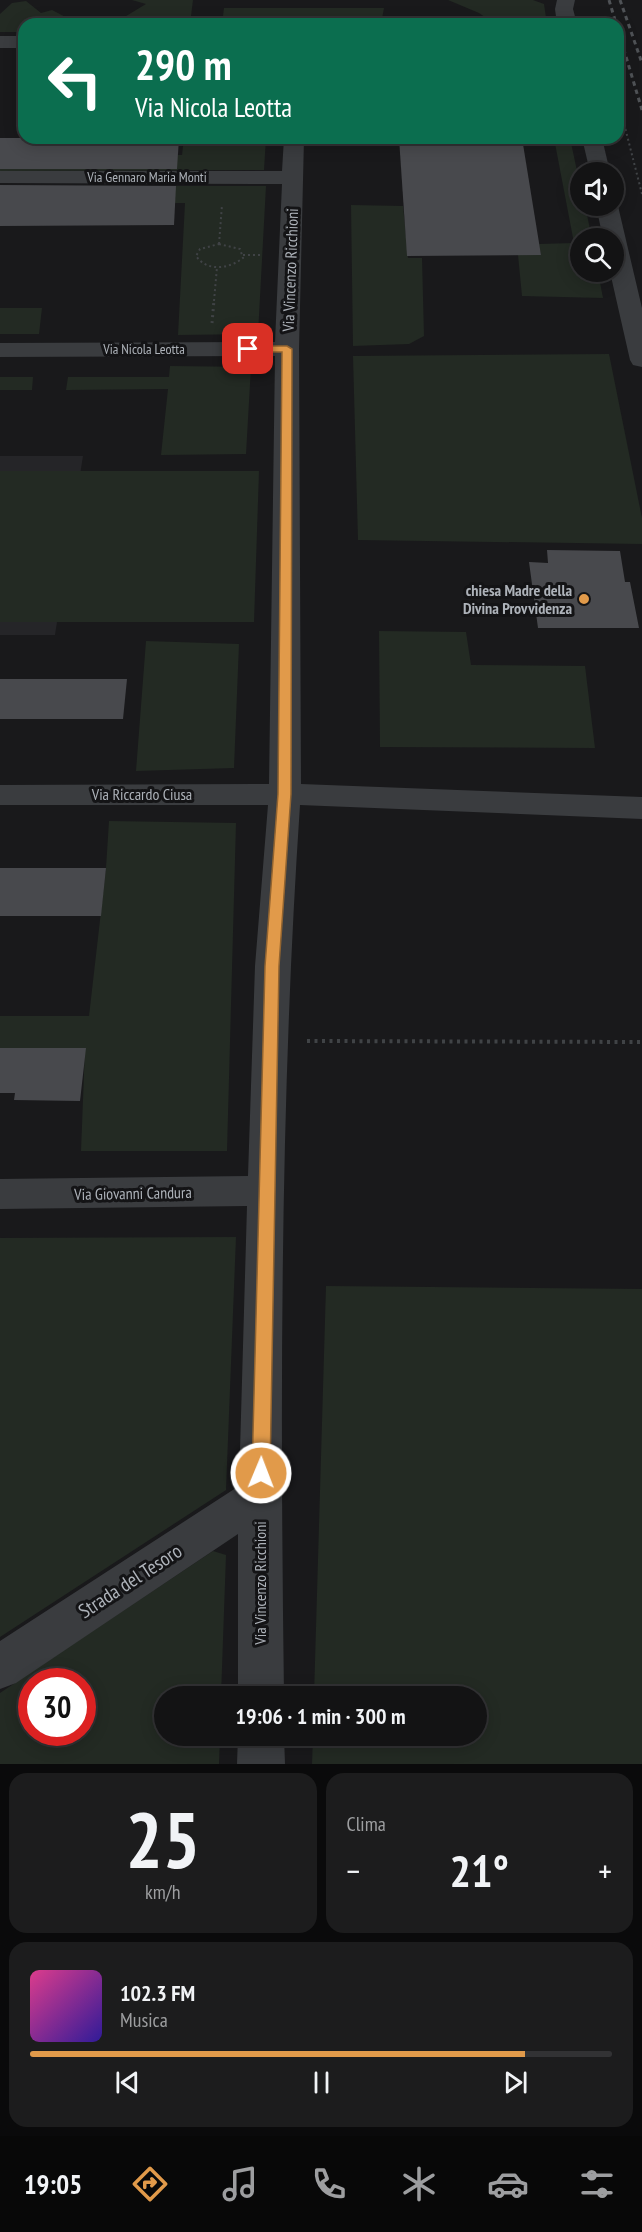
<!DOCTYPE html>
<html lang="it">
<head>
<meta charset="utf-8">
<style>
	body { margin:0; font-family:"PT Sans Narrow",sans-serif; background:#1c1c1d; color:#f1f3f6; height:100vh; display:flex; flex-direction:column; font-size:22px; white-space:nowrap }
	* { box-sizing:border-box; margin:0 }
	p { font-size:20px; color:#9d9ea0 }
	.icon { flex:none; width:33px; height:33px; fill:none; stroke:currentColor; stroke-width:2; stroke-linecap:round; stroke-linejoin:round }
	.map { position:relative; height:1764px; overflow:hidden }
	.sheet { display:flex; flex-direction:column; gap:9px; padding:9px; background:#0a0a0b; flex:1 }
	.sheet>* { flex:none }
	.banner { position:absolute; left:18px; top:18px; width:606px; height:126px; border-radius:18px; box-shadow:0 3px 15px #0003,0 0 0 2px #323234; background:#0b6e4f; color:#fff; overflow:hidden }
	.tools { position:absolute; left:570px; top:162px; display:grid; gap:12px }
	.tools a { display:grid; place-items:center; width:54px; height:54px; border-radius:50%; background:#131314; box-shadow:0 3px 15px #0003,0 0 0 2px #323234; font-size:30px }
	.speed { position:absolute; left:18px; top:1668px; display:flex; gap:12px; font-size:30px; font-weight:700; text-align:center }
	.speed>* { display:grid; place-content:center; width:78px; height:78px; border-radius:50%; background:#131314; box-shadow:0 3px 15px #0003,0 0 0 2px #323234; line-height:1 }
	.speed .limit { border:9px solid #d22; background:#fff; color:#111 }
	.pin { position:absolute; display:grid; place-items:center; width:51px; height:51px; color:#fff; margin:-26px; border-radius:12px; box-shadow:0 3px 9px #0006 }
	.me { position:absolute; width:66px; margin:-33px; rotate:1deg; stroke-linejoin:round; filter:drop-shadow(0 0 4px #0008) }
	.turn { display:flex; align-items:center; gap:21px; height:126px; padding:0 18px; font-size:27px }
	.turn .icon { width:78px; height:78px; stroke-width:2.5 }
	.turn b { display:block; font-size:42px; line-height:51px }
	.big { font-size:45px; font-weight:700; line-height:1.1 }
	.sheet .card { flex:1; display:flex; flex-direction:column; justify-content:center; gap:9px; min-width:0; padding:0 21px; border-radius:18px; background:#1c1c1d }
	.sheet .dial { align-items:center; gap:0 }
	.dial b { font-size:78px; line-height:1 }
	.song { display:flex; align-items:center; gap:18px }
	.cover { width:72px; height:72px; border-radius:9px; background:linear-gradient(135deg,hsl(330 70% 55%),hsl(250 70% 35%)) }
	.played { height:6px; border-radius:3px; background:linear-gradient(90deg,#e19a4a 85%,#323234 85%) }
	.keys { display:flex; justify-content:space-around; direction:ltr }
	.heat { display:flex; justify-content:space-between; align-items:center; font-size:33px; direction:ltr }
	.sheet .tiles { flex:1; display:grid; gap:9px; grid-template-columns:1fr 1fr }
	.card:last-child { grid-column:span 2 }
	.trip { position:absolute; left:154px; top:1686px; width:333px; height:60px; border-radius:30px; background:#131314; box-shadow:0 3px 15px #0003,0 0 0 2px #323234; font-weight:700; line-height:60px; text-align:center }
	.menu { display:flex; height:96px; justify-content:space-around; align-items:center; background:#080808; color:#9d9ea0 }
	.menu .icon { width:42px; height:42px }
	.menu .selected { color:#e19a4a }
	.menu b { font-size:27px; color:#f1f3f6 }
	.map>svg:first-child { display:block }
	.built { fill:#252528 }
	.green { fill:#232a23; fill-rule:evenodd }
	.building { fill:#48494d }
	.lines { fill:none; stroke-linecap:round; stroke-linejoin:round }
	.path-far2 { stroke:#404346; stroke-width:2; stroke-dasharray:2 3; stroke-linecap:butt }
	.path-far1 { stroke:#404346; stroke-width:3; stroke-dasharray:2 4; stroke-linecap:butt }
	.path { stroke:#404346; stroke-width:4; stroke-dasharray:3 4.5; stroke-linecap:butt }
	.street { fill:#3a3c3f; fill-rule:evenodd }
	.rail { stroke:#4f5256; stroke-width:3; stroke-dasharray:4.5 4; stroke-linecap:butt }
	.route { fill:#e19a4a; stroke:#926430; stroke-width:1.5 }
	.poi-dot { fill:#e19a4a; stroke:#141416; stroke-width:2 }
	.labels { text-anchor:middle; stroke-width:6; stroke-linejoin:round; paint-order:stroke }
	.far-street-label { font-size:14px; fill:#adb2b9; stroke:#141416 }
	.street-label { font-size:16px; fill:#adb2b9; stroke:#141416 }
	.poi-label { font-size:16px; font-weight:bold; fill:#adb2b9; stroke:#141416; text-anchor:end }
	.near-street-label { font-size:20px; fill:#adb2b9; stroke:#141416 }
</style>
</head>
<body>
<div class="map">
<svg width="642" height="1764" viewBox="0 0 642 1764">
	<rect width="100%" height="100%" fill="#19191b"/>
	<!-- built -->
	<path class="built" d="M0,456H83L55,635H0Z"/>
	<!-- green -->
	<g class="green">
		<path d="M132,0H193L190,24H113L146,4Z"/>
		<path d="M448,0H533L544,4L547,24H495L479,13Z"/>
		<path d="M26,1L41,13L52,10L79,24H24V32H0V14L12,3Z"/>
		<path d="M224,8H384L381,24H222Z"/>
		<path d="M184,138H266L264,170L0,171V156L182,155Z"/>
		<path d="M554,138H570L580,185V206H585L592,238H580V272H598L603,298L522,296L518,255H541L539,244L574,243Z"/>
		<path d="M104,186H266L258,334L178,335L185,203H99Z"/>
		<path d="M351,205L403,206L408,258H422L424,336L409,344L353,346Z"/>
		<path d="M0,308H42L39,334H0Z"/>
		<path d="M609,354L642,518V544L358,540L353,356Z"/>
		<path d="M170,366L251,367L246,454L161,455L168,389L66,390L68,377H169Z"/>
		<path d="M0,377H33L32,390H0Z"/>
		<path d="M0,471H259L254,622H0Z"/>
		<path d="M379,631L466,632L471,665L585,666L595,748L380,747Z"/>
		<path d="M146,641L239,644L234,768L136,771Z"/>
		<path d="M109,821L236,823L227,1151H81L85,1048H0V1016H89L106,868Z"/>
		<path d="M236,1237L226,1490L0,1637V1238Z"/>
		<path d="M326,1286L642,1289V1764H312L313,1736H477V1696H314Z"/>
		<path d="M213,1551L226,1555L221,1696H165V1736H220L219,1764H0V1693ZM32,1682H82V1732H32Z"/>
	</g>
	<!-- building -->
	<g class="building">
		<path d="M0,138H179L177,169H0Z"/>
		<path d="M399,138H522L541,255L407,256Z"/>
		<path d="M0,185L176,186L174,225L0,226Z"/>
		<path d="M547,550L620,551L625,582H630L639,628H538L529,562L548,563Z"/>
		<path d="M0,679H127L123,719H0Z"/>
		<path d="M0,868H106L101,916H0Z"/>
		<path d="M0,1048H86L80,1101L14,1100L15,1093H0Z"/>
	</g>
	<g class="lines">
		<!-- path-far2 -->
		<g class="path-far2">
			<path d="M618,100L642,194"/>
			<path d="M219,244L240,249L243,258C229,269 207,272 196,256L200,249Z"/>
			<path d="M219,244L222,205"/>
			<path d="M243,255H261"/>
			<path d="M214,301L217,267"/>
		</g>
		<!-- path-far1 -->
		<path class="path-far1" d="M212,323L214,300"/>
		<!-- path -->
		<path class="path" d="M307,1041L642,1042"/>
		<!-- street -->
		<g class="street">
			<path d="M557,0H575L573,9L577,24H557L555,9Z"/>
			<rect x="0" y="36" width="24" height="12"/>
			<path d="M284,138H304L299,349L301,784L642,797V819L300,805C280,1101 280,1399 284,1696H238V1534L16,1683L0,1689V1641L239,1486L247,1206L0,1209V1179L248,1176L255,966L268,805H0V785L269,784L275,356L0,357V343L275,342L282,184L0,183V171H282Z"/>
			<path d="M582,138H602L610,172H590Z"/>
			<path d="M614,201L618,206L642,308V367L633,365L630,360L610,272H614V238H603L596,206H614Z"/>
			<path d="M238,1736H284L285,1764H237Z"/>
		</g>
		<!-- rail -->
		<g class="rail">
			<path d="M609,0L642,110"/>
			<path d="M620,0L642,63"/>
		</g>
	</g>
	<!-- route -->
	<path class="route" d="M287,346L292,349L291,794L279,966L270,1473L267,1478L261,1480L254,1478L252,1473L265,966L278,794L282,352H248L243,349L248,346Z"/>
	<!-- markers -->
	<circle class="poi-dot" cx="584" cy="599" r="6"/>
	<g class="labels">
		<!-- far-street labels -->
		<g class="far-street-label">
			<text x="147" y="182">Via Gennaro Maria Monti</text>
			<text x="144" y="354">Via Nicola Leotta</text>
		</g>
		<!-- street labels -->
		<g class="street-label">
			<text transform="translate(290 270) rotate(-88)" y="6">Via Vincenzo Ricchioni</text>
			<text x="142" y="800">Via Riccardo Ciusa</text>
			<text transform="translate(133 1193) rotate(-1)" y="6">Via Giovanni Candura</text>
			<text transform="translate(260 1583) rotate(-90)" y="6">Via Vincenzo Ricchioni</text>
		</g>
		<!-- poi labels -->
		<g class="poi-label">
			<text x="572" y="596">chiesa Madre della<tspan x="572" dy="18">Divina Provvidenza</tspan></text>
		</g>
		<!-- near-street labels -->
		<g class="near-street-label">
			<text transform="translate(130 1581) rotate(-33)" y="7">Strada del Tesoro</text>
		</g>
	</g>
</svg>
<div class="tools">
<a><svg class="icon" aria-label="sound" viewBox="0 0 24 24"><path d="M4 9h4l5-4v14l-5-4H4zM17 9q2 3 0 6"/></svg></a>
<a><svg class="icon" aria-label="search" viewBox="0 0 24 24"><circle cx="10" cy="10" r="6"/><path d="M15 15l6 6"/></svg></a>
</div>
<div class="speed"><div class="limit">30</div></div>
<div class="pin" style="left:248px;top:349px;background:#d93025"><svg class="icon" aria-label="arrive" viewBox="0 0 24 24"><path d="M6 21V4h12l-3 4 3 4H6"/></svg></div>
<svg class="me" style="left:261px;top:1473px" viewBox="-20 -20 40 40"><circle r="17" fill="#e19a4a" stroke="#fff" stroke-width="3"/><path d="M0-11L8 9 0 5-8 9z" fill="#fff"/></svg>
<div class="trip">19:06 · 1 min · 300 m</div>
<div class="banner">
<div class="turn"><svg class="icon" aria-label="left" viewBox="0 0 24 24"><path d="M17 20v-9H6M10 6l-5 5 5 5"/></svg><div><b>290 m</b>Via Nicola Leotta</div></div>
</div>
</div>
<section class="sheet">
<div class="tiles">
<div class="card dial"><b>25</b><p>km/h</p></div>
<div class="card"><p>Clima</p>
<div class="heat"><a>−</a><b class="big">21°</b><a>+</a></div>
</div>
<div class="card">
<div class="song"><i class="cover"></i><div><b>102.3 FM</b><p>Musica</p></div></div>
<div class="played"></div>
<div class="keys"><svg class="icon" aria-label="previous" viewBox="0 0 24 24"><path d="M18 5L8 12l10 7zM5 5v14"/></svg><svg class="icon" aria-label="pause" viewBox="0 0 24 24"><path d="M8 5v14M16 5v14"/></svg><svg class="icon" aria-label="next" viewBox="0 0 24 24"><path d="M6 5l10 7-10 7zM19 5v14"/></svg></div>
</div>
</div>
</section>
<nav class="menu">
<b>19:05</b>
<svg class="icon selected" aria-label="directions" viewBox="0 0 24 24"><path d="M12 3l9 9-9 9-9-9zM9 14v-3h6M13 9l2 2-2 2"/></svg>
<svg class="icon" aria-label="music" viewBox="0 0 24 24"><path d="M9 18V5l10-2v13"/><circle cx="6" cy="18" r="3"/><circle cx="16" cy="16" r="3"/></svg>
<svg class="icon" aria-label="phone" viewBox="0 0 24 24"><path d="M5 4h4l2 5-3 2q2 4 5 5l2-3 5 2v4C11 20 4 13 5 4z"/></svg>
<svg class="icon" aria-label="climate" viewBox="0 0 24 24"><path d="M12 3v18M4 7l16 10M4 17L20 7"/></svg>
<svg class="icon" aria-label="car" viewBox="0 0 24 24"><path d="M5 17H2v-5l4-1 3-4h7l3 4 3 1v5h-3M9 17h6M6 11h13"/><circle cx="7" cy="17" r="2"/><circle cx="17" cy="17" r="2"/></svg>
<svg class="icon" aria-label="filters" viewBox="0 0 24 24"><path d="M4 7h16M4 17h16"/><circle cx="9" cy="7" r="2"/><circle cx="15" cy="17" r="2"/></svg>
</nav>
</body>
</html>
